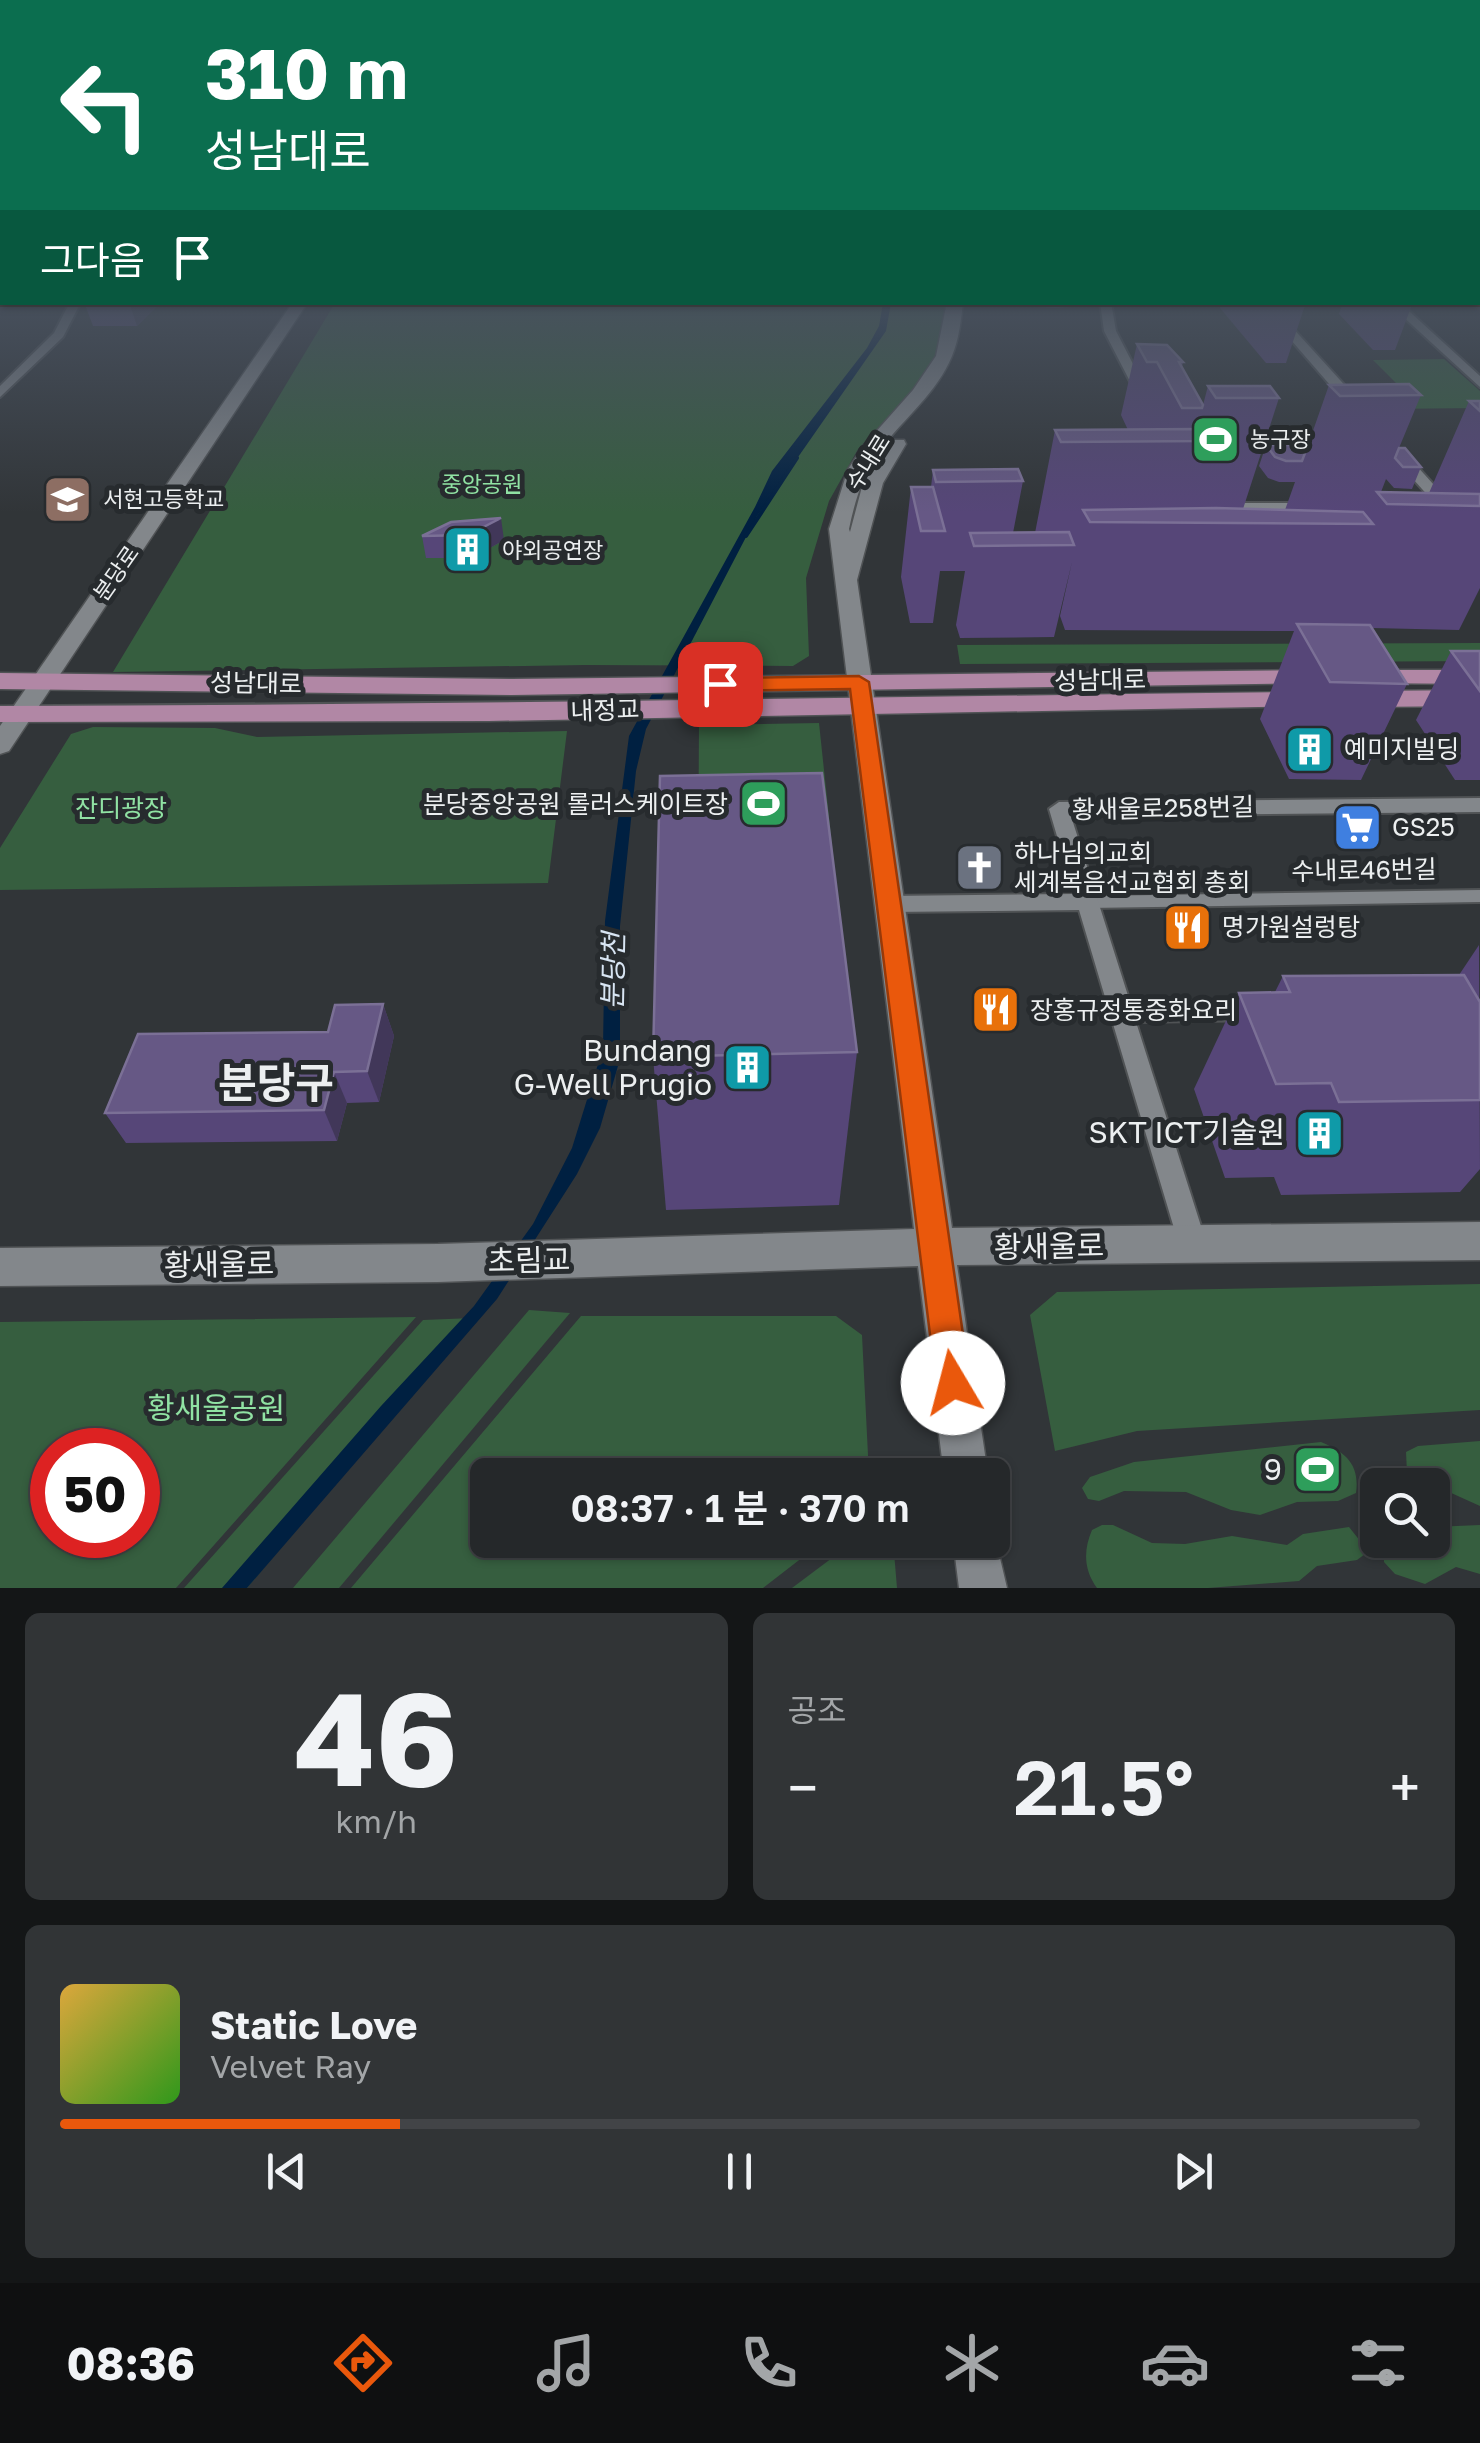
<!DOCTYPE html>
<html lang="ko">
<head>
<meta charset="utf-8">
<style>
	body { margin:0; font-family:"Golos Text","Noto Sans KR",sans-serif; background:#313436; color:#f1f3f6; height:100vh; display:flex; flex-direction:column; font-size:38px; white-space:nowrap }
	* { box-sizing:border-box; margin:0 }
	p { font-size:32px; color:#a3a6a8 }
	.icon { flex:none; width:55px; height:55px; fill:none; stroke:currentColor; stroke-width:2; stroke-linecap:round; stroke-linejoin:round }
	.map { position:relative; height:1588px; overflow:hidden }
	.details { display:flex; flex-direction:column; gap:25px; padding:25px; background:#141617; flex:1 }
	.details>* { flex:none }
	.guide { position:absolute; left:0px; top:0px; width:1480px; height:305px; box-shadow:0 2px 8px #0004,0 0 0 2px #424447; background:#0b6e4f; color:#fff; overflow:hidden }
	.fabs { position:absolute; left:1360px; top:1468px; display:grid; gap:20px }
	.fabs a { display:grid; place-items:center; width:90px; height:90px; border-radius:15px; background:#25282a; box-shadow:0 2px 8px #0004,0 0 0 2px #424447; font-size:50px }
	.speed { position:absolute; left:30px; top:1428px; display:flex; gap:20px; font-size:50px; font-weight:700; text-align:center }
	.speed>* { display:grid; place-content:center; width:130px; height:130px; border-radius:50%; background:#25282a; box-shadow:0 2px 8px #0004,0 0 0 2px #424447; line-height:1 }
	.speed .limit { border:15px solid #d22; background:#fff; color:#111 }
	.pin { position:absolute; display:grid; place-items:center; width:85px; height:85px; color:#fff; margin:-42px; border-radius:20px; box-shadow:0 5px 15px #0006 }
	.me { position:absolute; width:110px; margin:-55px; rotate:352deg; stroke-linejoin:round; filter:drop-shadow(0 0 8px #0008) }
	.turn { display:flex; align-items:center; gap:35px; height:210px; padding:0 40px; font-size:45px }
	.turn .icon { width:130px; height:130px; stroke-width:2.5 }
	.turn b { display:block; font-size:70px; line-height:85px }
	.then { display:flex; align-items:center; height:95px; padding:0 40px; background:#0003; gap:20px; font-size:38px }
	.big { font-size:75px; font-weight:600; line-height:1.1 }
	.details .widget { flex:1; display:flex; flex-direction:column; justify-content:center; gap:15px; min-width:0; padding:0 35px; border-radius:15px; background:#313436 }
	.details .dial { align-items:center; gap:0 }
	.dial b { font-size:130px; line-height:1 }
	.song { display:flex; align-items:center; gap:30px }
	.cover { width:120px; height:120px; border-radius:15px; background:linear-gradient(135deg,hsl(40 70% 55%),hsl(110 70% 35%)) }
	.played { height:10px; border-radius:5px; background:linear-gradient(90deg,#ea580c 25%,#424447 25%) }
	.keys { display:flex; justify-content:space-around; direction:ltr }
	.heat { display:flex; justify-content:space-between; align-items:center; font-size:55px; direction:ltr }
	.details .tiles { flex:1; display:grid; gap:25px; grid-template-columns:1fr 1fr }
	.widget:last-child { grid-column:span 2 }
	.trip { position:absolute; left:470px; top:1458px; width:540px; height:100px; border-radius:15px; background:#25282a; box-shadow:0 2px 8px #0004,0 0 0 2px #424447; font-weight:600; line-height:100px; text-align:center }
	.tabs { display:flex; height:160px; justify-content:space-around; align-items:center; background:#0f1011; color:#a3a6a8 }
	.tabs .icon { width:70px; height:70px }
	.tabs .current { color:#ea580c }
	.tabs b { font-size:45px; color:#f1f3f6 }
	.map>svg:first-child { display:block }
	.green { fill:#365e3f; fill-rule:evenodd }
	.water { fill:#002041 }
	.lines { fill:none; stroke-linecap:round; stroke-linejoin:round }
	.stream { stroke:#002041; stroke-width:4 }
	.pedestrian-casing { stroke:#505355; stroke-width:4 }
	.minor-casing { stroke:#505355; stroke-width:4 }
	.secondary-casing { stroke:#505355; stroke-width:3 }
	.primary-casing { stroke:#505355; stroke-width:3 }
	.pedestrian { fill:#83878b; fill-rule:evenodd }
	.minor { fill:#83878b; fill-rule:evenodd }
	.secondary { fill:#83878b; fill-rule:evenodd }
	.primary { fill:#b187a5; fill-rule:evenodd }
	.wall { fill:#564678 }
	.shaded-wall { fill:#413759 }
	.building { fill:#665885; stroke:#7b7096; stroke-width:2.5 }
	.route { fill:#ea580c; stroke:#983908; stroke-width:2.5 }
	.labels { text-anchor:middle; stroke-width:10; stroke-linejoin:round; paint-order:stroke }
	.far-poi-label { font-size:22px; fill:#eceff0; stroke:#272b2e; text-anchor:start }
	.far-street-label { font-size:22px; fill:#eceff0; stroke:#272b2e }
	.far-park-label { font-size:22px; fill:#90e2a3; stroke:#272b2e }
	.street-label { font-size:25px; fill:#eceff0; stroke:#272b2e }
	.poi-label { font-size:25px; fill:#eceff0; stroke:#272b2e; text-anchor:start }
	.park-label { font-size:25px; fill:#90e2a3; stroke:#272b2e }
	.water-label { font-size:28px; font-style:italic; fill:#d8e5f3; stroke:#272b2e }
	.near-poi-label { font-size:30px; fill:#eceff0; stroke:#272b2e; text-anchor:end }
	.near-street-label { font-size:30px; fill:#eceff0; stroke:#272b2e }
	.near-park-label { font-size:30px; fill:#90e2a3; stroke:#272b2e }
	.near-district-label { font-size:42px; font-weight:bold; fill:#eceff0; stroke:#272b2e }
</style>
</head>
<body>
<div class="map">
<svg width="1480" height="1588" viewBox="0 0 1480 1588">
	<rect width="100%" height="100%" fill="#313538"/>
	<!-- green -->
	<g class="green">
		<path d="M335,303H947L938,351L926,377L858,449L829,501L806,578L809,656L793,666L585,665L113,672Z"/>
		<path d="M1444,359L1480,391V408L1383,409L1410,397L1373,360Z"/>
		<path d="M1480,643V661L960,664L957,645Z"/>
		<path d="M819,723L836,883L698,885L699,725Z"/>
		<path d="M93,727L215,728L257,737L567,731L548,883L0,890V848L71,734Z"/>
		<path d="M1480,1284V1410L1137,1431L1055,1451L1030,1315L1057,1292Z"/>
		<path d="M529,1310L570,1313L339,1588H293Z"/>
		<path d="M581,1316H836L862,1335L869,1475H488V1540H825L763,1588H351Z"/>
		<path d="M416,1317L176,1588H0V1322ZM52,1450H138V1535H52Z"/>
		<path d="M473,1318L247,1588H184L423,1320Z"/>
		<path d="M1480,1441V1506L1407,1473L1406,1452L1418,1446Z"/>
		<path d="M1321,1442C1346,1452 1360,1465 1356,1493L1338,1501L1297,1502L1260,1515L1231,1510L1186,1492L1124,1491L1099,1501L1088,1499L1082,1488L1090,1477L1134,1462Z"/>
		<path d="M1102,1525H1113L1152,1543L1185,1544L1232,1536L1287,1545L1303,1534L1349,1527L1361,1542L1365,1554L1357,1560L1317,1566L1299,1581L1208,1588H1097C1084,1570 1083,1551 1092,1530Z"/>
		<path d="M1480,1525V1574L1456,1567L1425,1584L1395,1574L1384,1562V1540H1432L1433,1527Z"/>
		<path d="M856,1540H893L897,1588H792Z"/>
	</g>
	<!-- water -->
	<path class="water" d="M883,303H891L886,331L757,516L646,729L636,771L620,926V1059L600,1128L577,1174L497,1299L247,1588H222L381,1406L474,1306L533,1224L572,1148L603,1048L605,921L629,736L755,507L772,471L867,348L879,326Z"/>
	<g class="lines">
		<!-- stream -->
		<path class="stream" d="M746,536L797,458"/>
		<defs>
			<path id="pedestrian" d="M1480,890V902L1088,908L1083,906L1080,902L1083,898L1088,896Z"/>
			<g id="minor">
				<path d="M70,302H81L63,337L0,397V386L54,333Z"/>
				<path d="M1100,302H1111L1116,331L1149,395L1148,398L1137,395L1104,331Z"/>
				<path d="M1258,302H1269L1360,402V408H1350Z"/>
				<path d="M1387,302H1399L1480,376V387Z"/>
				<path d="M1396,454H1406L1480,536V550L1475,548L1396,460Z"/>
				<path d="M1313,503L1318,504V510L1220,511L1213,507L1220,503Z"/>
				<path d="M1480,798V812L1071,816L1130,1002L1258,1000L1266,1003L1270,1010L1266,1017L1258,1020L1136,1022L1207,1245L1203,1255L1193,1259L1183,1255L1179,1245L1079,910L888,912L880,910L877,904L880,898L888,896L1074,894L1049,809L1059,802Z"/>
			</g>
			<g id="secondary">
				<path d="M293,302H308L9,751L0,754V726Z"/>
				<path d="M947,302H963C961,321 959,339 952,356C937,393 904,418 881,449C863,474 855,500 849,529L850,532L863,483L890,440H904L906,444L883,483L857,580L952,1228L1480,1222V1260L957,1265L988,1475H944L918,1266L438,1282L0,1286V1248L438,1244L914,1229L829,529L848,469L866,443L913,390L936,356Z"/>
				<path d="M992,1524L1007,1588H959L953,1540H992Z"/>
			</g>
			<g id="primary">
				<path d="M1313,670L1325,678L1322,683L512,695L0,689V673L512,679Z"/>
				<path d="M1366,670H1480V684L1357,683L1354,678Z"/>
				<path d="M1480,690V706L1362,707L1349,699L1362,691Z"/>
				<path d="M1304,692L1313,694L1317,700L1313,706L488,721L0,722V706C435,705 869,697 1304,692Z"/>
			</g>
		</defs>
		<!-- pedestrian casing -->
		<use href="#pedestrian" class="pedestrian-casing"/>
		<!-- minor casing -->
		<use href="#minor" class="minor-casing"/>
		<!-- secondary casing -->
		<use href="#secondary" class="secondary-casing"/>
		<!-- primary casing -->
		<use href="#primary" class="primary-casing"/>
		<!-- pedestrian -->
		<use href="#pedestrian" class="pedestrian"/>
		<!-- minor -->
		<use href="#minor" class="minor"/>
		<!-- secondary -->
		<use href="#secondary" class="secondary"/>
		<!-- primary -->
		<use href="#primary" class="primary"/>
	</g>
	<!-- wall -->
	<g class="wall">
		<path d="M84,302H161L137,326H93Z"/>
		<path d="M1001,302H1086L1085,306L1055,308L1002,305Z"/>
		<path d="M1137,302H1182V304Z"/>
		<path d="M1221,302H1306L1286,363H1266L1220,308Z"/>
		<path d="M1343,302H1413L1395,350H1373L1339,314Z"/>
		<path d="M1137,344L1183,362L1182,367L1203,405L1208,386L1279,398L1243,509L1285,510L1295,482H1279L1268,478L1259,466L1266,445H1308L1329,385L1421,395L1399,448L1421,467L1412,489L1394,488L1386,479L1381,492L1429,493L1469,401H1480V588L1459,630L1372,628L1407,684L1361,780L1289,779L1260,719L1294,631L1065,630L1060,616L1072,562L1054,637L960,638L956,625L965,571H940L933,623H910L901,577L911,487H931L933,470L1023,481L1013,533H1035L1055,430H1128L1121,415Z"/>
		<path d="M451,522L504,540L472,558H426L422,536Z"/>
		<path d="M1451,651H1480V780H1455L1416,720Z"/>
		<path d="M1479,945L1480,1169L1460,1192L1281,1195L1274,1177L1225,1178L1194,1089L1239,993L1275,992L1283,976L1459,975Z"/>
		<path d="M383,1004L394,1036L379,1102L347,1103L337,1141L126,1143L105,1113L328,1032Z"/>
		<path d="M857,1052L839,1205L666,1210L653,1057Z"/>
	</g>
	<!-- shaded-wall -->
	<g class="shaded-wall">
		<path d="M129,302H161V303L137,326Z"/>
		<path d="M501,518L504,540L472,558L468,535Z"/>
		<path d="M383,1004L394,1036L379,1102L367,1071Z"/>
		<path d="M334,1072L347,1103L337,1141L324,1110Z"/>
	</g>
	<!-- building -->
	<g class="building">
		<path d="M1137,344L1167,345L1183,362H1179L1203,405L1202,408H1182L1157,362H1147Z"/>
		<path d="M1409,384L1421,395L1340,396L1329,385Z"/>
		<path d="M1208,386H1270L1279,398H1216Z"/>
		<path d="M1469,401H1480V411Z"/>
		<path d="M1196,429L1203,441L1061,442L1055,430Z"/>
		<path d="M1266,445H1308L1302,461H1286L1275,457Z"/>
		<path d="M1399,448H1405L1421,467H1403L1395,458Z"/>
		<path d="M1018,469L1023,481L936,482L933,470Z"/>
		<path d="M911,487H933L945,531H921Z"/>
		<path d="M1377,492L1480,494V506L1387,504Z"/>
		<path d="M1216,508L1363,512L1373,524L1090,522L1083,510Z"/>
		<path d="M501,518L468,535L422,536L451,522Z"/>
		<path d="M1069,532L1074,545L974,546L970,533Z"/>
		<path d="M1297,624L1370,625L1407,684L1330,682Z"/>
		<path d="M1451,651H1480V691Z"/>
		<path d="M822,773L857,1052L653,1057L660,776Z"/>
		<path d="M1464,975L1480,1002V1100L1339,1102L1331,1083L1276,1084L1239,993L1290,992L1283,976Z"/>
		<path d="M383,1004L367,1071L334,1072L324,1110L105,1113L138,1034L328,1032L335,1005Z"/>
	</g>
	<!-- sky -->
	<linearGradient id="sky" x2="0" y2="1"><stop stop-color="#1b1d1f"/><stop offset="0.57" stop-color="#48515e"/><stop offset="1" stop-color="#48515e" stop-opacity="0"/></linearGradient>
	<rect width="1480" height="513" fill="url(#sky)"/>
	<!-- route -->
	<path class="route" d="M859,676L869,682L970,1383L965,1395L953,1400L941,1395L936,1383L850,689L720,691L709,684L720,678Z"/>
	<!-- icons -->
	<defs>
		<symbol id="stadium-square" viewBox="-11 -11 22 22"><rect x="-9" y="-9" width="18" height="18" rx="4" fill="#2e9e5b" stroke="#272b2e"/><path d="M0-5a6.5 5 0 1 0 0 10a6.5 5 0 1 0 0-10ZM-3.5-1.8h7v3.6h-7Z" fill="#fff"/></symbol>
		<symbol id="school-square" viewBox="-11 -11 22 22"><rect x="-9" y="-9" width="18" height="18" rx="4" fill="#8d6e63" stroke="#272b2e"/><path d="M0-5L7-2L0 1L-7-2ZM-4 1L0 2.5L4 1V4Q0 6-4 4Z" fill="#fff"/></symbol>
		<symbol id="building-square" viewBox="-11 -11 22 22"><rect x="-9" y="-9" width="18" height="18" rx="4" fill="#0f9aa8" stroke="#272b2e"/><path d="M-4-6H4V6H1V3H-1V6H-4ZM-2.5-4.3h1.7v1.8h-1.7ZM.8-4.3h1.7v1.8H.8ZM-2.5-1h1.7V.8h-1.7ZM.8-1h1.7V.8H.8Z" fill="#fff"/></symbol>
		<symbol id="supermarket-square" viewBox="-11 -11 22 22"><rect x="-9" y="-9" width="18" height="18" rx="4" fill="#3f7fe0" stroke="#272b2e"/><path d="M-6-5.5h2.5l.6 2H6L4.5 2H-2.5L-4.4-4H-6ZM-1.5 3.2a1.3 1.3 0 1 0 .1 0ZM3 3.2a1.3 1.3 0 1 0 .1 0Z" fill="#fff"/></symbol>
		<symbol id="church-square" viewBox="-11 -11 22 22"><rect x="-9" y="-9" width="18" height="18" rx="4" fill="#6b7280" stroke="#272b2e"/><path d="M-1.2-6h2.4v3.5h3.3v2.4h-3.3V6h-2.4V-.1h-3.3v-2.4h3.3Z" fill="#fff"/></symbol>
		<symbol id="restaurant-square" viewBox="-11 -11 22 22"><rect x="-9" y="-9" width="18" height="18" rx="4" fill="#e8710a" stroke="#272b2e"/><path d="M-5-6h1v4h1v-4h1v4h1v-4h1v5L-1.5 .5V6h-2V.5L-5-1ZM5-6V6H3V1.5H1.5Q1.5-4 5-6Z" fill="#fff"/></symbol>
	</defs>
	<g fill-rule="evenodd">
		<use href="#stadium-square" x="1188" y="412" width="55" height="55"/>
		<use href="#school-square" x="40" y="472" width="55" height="55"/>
		<use href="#building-square" x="440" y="522" width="55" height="55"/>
		<use href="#building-square" x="1282" y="722" width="55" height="55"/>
		<use href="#stadium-square" x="736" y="776" width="55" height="55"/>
		<use href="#supermarket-square" x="1330" y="800" width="55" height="55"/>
		<use href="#church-square" x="952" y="840" width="55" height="55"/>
		<use href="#restaurant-square" x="1160" y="900" width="55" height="55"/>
		<use href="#restaurant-square" x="968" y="982" width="55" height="55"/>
		<use href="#building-square" x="720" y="1040" width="55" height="55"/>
		<use href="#building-square" x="1292" y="1106" width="55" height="55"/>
		<use href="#stadium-square" x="1290" y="1442" width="55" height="55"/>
	</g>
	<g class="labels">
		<!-- far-poi labels -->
		<g class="far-poi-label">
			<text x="1250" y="447">농구장</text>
			<text x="103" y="507">서현고등학교</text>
			<text x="502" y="558">야외공연장</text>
		</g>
		<!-- far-street labels -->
		<g class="far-street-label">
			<text transform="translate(868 462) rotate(-58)" y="8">수내로</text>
			<text transform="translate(116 573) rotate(-55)" y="8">분당로</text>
		</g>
		<!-- far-park labels -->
		<g class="far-park-label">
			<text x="482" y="492">중앙공원</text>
		</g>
		<!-- street labels -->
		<g class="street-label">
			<text transform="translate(1100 680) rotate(-1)" y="9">성남대로</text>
			<text transform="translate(256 683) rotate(1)" y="9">성남대로</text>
			<text transform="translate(605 710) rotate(-2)" y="9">내정교</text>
			<text transform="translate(1163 808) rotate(-1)" y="9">황새울로258번길</text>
			<text transform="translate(1364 870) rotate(-1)" y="9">수내로46번길</text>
		</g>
		<!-- poi labels -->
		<g class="poi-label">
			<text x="1344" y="758">예미지빌딩</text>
			<text x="728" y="813" text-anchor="end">분당중앙공원 롤러스케이트장</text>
			<text x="1392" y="836">GS25</text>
			<text x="1014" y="862">하나님의교회<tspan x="1014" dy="29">세계복음선교협회 총회</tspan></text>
			<text x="1222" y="936">명가원설렁탕</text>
			<text x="1030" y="1019">장홍규정통중화요리</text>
		</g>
		<!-- park labels -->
		<g class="park-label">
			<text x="121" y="817">잔디광장</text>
		</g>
		<!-- water labels -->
		<g class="water-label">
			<text transform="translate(613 971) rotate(-89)" y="10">분당천</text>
		</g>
		<!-- near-poi labels -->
		<g class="near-poi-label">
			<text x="712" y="1061">Bundang<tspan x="712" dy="34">G-Well Prugio</tspan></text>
			<text x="1285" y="1143">SKT ICT기술원</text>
			<text x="1282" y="1480">9</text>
		</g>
		<!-- near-street labels -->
		<g class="near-street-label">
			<text transform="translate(1049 1247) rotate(-1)" y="10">황새울로</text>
			<text transform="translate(529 1261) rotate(-1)" y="10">초림교</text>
			<text transform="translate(219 1265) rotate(-1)" y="10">황새울로</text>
		</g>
		<!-- near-park labels -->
		<g class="near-park-label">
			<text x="216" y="1419">황새울공원</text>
		</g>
		<!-- near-district labels -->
		<g class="near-district-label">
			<text x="276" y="1098">분당구</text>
		</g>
	</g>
</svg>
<div class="fabs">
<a><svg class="icon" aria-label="search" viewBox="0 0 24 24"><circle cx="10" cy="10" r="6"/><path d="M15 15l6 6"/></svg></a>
</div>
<div class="speed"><div class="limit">50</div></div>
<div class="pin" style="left:720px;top:684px;background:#d93025"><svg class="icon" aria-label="arrive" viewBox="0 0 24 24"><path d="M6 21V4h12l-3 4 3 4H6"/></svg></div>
<svg class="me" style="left:953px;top:1383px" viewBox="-20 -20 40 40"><circle r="19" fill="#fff"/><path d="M0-13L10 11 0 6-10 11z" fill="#ea580c"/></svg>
<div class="trip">08:37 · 1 분 · 370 m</div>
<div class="guide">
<div class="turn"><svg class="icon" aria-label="left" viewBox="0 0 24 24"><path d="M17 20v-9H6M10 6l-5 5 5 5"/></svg><div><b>310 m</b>성남대로</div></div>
<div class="then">그다음<svg class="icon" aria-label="arrive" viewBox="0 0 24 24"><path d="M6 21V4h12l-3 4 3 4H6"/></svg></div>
</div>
</div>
<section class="details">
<div class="tiles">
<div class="widget dial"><b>46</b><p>km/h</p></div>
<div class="widget"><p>공조</p>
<div class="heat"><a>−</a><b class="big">21.5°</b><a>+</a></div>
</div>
<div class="widget">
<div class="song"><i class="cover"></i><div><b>Static Love</b><p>Velvet Ray</p></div></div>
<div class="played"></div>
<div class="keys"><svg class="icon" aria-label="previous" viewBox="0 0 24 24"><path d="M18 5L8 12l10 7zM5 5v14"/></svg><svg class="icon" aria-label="pause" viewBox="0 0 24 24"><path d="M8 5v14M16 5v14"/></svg><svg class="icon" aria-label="next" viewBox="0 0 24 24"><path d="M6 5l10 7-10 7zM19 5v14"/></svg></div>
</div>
</div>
</section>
<nav class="tabs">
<b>08:36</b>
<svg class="icon current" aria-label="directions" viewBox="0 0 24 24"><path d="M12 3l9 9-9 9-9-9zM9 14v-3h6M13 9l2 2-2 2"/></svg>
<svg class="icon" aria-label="music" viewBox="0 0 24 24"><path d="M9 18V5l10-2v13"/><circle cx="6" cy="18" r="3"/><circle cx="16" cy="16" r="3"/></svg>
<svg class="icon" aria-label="phone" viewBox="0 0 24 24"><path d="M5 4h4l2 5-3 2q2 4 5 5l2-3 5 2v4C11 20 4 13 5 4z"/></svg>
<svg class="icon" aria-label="climate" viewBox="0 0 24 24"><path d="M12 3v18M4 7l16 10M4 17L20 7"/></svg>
<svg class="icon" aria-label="car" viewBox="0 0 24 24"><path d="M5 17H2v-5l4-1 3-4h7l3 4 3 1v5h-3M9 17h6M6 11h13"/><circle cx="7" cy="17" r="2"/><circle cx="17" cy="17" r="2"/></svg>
<svg class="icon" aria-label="filters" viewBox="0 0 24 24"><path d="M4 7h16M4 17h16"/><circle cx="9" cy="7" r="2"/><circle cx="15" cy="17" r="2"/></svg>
</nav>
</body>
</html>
